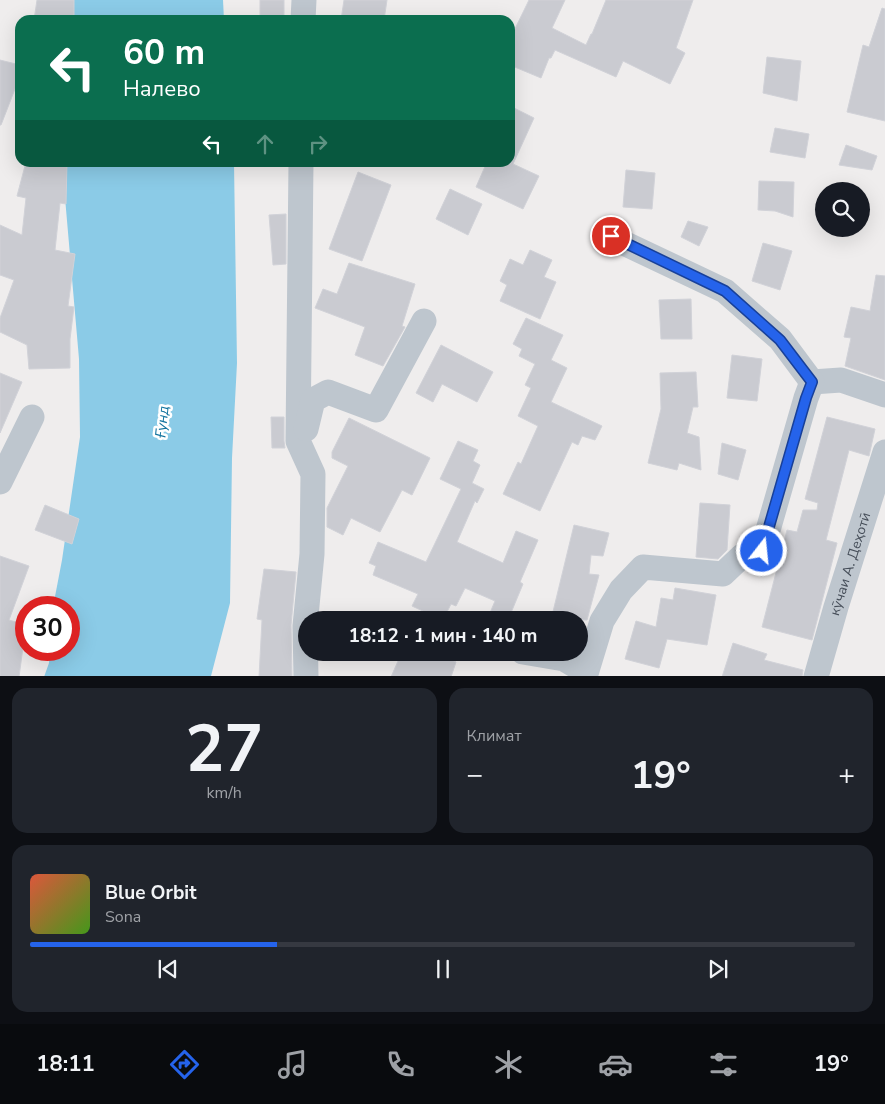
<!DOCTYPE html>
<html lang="ru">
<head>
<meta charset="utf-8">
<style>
	body { margin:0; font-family:"Nunito Sans",sans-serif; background:#20242c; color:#f1f3f6; height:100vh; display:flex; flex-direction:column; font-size:19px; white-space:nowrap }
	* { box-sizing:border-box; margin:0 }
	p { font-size:16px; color:#9ea1a6 }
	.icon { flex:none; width:28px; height:28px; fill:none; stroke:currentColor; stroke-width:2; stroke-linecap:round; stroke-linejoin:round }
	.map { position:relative; height:676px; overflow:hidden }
	.details { display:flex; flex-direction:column; gap:12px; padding:12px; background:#0d0f14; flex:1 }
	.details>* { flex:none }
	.guide { position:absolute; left:15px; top:15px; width:500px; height:152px; border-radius:15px; box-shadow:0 5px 20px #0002; background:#0b6e4f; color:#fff; overflow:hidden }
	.tools { position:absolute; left:815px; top:182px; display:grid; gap:10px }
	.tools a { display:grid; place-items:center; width:55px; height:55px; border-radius:50%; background:#171b24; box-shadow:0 5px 20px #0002; font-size:25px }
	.speed { position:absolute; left:15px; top:596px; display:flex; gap:10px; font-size:25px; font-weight:700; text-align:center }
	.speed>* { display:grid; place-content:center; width:65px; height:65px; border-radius:50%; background:#171b24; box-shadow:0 5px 20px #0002; line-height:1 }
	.speed .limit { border:8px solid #d22; background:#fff; color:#111 }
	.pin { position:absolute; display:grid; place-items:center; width:42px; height:42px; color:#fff; margin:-21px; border:2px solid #fff; border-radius:50%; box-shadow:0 1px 5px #0007 }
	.me { position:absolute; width:55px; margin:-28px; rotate:16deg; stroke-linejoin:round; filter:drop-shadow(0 0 4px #0008) }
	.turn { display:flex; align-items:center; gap:18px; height:105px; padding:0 25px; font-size:22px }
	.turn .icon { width:65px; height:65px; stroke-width:2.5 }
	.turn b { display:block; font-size:35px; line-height:42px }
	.lanes { display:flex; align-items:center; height:48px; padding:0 25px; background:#0003; justify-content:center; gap:25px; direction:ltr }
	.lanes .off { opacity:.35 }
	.big { font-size:38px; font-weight:700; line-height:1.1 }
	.details .card { flex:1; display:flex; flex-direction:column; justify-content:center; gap:8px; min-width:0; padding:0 18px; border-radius:15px; background:#20242c }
	.details .dial { align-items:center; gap:0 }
	.dial b { font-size:65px; line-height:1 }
	.song { display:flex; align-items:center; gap:15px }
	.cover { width:60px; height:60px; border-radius:8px; background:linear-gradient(135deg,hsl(10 70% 55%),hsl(100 70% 35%)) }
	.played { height:5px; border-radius:2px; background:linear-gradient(90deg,#2563eb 30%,#363941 30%) }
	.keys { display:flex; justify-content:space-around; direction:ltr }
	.heat { display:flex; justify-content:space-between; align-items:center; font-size:28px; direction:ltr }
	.details .tiles { flex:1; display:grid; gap:12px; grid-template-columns:1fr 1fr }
	.card:last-child { grid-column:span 2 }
	.trip { position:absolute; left:298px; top:611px; width:290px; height:50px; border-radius:25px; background:#171b24; box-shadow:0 5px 20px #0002; font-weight:700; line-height:50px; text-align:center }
	.menu { display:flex; height:80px; justify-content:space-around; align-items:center; background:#090b0e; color:#9ea1a6 }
	.menu .icon { width:35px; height:35px }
	.menu .selected { color:#2563eb }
	.menu b { font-size:22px; color:#f1f3f6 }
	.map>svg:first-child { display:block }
	.water { fill:#8bcbe7 }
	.building { fill:#cacbd1; stroke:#d1d2d8 }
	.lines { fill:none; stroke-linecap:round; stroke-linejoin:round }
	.minor { stroke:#bec6ce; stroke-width:25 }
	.route-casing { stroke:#184099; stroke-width:12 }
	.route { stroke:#2563eb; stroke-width:9 }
	.labels { text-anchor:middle; stroke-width:5; stroke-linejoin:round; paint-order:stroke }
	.street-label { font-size:14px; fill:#464e59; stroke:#fff }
	.water-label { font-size:15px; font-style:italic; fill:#13749f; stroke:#fff }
</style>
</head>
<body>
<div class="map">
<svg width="885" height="677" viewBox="0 0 885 677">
	<rect width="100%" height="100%" fill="#efeded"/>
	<!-- water -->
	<g class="water">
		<path d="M67,0H223L224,20H68Z"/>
		<path d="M62,163H234L237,363L232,458L230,603L211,676L44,677L49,663L50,650H69V608L53,607L62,560L80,437L79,359Z"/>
	</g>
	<!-- building -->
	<g class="building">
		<path d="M37,0H74V20H34Z"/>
		<rect x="260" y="0" width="24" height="20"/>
		<path d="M344,0H387L384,20H341Z"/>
		<path d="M529,0H565L552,28L586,45L591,34H592L606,0H693L676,48L685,53L670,84L623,61L616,77L555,50L551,58H549L541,78L510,65V39Z"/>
		<path d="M882,8L885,9V121L847,112L863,45L869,47Z"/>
		<path d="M767,57L801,61L797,101L763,93Z"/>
		<path d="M0,60L20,65V76L1,125H0Z"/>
		<path d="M510,106L534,118L513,164L539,176L523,209L476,187L487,162H510Z"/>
		<path d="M775,128L809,134L805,158L770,152Z"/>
		<path d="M846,145L877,156L872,170L839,165Z"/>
		<path d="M26,162H67L66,204L60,203L55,250L75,254L68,306L74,307L70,339V368L29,369L27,345L0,332V318L14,280L0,275V225L22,235L26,198L17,196Z"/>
		<path d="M626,170L655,173L652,209L623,207Z"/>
		<path d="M358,172L391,185L362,261L329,249Z"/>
		<path d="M759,181L794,182L793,217L775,211L758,210Z"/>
		<path d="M450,189L482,204L468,235L436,219Z"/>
		<path d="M286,214V264L273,265L269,215Z"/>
		<path d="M688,221L708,227L699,246L681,237Z"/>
		<path d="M763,243L792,251L780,290L752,281Z"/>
		<path d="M530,250L552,260L544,277L556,282L540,319L500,301L507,285L500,281L510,259L523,265Z"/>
		<path d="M349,263L415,284L402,326L405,327L383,366L355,355L365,327L315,308L323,289L337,294Z"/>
		<path d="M876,275L885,276V380L845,366L851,338L844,337L851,307L870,311Z"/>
		<path d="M691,299L692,339H661L659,300Z"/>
		<path d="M526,318L563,335L551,360L567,368L551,402L602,426L595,440L582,436L578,445L572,442L540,511L503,494L518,462L521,464L538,426L518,416L531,388L525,385L535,364L519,356L522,349L513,344Z"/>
		<path d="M441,345L493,372L477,402L442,384L433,402L416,393Z"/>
		<path d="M732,355L762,359L757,401L727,398Z"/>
		<path d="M696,372L698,407H693L687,433L699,437L701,470L679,463L677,470L648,463L661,409L660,373Z"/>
		<path d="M0,373L22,382L0,433Z"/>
		<path d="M271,417H284V441L285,448H272Z"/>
		<path d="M827,417L875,429L869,456L849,450L826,540L837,543L812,640L762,627L787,530L797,532L803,510H817L818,503L805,499Z"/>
		<path d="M349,418L430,458L412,495L402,490L380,532L351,518L343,535L327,527V508L348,466L332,458V452Z"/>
		<path d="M458,441L478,450L473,461L480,465L472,483L484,489L477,503L475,501L457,542L503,563L516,531L538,540L520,582L523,584L508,620H487L495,601L465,588L456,606L451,604L443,620H442L412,606L418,594L373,575L376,566L369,563L378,542L426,562L461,489L440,479Z"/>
		<path d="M722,443L746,450L738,480L718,474Z"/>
		<path d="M700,503L730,505L727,550L718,559L696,557Z"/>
		<path d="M45,505L79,519L72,544L35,530Z"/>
		<path d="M574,525L609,533L603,556L591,555L589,574L599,575L587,620H551Z"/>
		<path d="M0,556L29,566L9,620L26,625L19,677H0Z"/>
		<path d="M264,569L296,572L291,625L292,677H259L262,620L257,619Z"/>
		<path d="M675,588L716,595L707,645L667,639L659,668L625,659L636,621L656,627L661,598L673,600Z"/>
		<path d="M733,643L767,654L764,660L803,670L802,677H722Z"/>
		<path d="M402,652H435L456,662L451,677H391Z"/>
	</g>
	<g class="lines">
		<!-- minor -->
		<g class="minor">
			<path d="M303,20L304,0"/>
			<path d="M301,162L298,441L313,474L312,554L305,626L306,677"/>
			<path d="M611,237L725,291L780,339L812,382L841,380L885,395"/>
			<path d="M306,429L313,400L328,392L376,410L424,321"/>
			<path d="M0,482L32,417"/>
			<path d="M523,652L564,659L586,672"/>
			<path d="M585,677L602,621L621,590L643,567L723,574L742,556L762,551L806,398L812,382"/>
			<path id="s1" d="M816,677L836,607L885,452"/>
		</g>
	</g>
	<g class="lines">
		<defs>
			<path id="route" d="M611,236L725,291L780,340L812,382L806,398L762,551"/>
		</defs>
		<!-- route casing -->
		<use href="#route" class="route-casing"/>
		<!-- route -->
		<use href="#route" class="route"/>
	</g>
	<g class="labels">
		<!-- street labels -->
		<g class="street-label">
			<text dy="5" stroke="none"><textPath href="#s1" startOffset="118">кӯчаи А. Деҳотӣ</textPath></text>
		</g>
		<!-- water labels -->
		<g class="water-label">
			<text transform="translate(162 422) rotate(-84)" y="5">Ғунд</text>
		</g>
	</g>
</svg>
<div class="tools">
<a><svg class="icon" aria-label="search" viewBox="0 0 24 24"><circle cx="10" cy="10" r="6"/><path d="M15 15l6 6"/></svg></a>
</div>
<div class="speed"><div class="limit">30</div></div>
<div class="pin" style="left:611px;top:236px;background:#d93025"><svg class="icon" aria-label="arrive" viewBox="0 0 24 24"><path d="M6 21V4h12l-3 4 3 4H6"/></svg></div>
<svg class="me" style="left:762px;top:551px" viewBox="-20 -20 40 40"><circle r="17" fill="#2563eb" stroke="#fff" stroke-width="3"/><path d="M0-11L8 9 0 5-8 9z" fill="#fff"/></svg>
<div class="trip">18:12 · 1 мин · 140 m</div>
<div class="guide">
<div class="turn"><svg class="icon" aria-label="left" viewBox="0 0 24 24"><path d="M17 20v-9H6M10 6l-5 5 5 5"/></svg><div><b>60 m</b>Налево</div></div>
<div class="lanes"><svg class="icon" aria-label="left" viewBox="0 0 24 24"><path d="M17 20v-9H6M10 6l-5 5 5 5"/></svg><svg class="icon off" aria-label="ahead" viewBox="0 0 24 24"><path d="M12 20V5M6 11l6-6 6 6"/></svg><svg class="icon off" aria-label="right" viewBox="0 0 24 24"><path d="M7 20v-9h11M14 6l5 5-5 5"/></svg></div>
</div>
</div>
<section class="details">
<div class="tiles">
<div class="card dial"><b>27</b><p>km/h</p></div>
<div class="card"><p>Климат</p>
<div class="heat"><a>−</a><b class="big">19°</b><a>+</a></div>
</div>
<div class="card">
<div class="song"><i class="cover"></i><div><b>Blue Orbit</b><p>Sona</p></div></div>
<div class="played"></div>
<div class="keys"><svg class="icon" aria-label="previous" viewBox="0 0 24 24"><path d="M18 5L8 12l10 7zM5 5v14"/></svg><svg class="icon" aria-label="pause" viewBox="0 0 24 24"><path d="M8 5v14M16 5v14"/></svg><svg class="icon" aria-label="next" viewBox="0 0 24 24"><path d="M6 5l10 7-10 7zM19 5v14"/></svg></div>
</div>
</div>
</section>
<nav class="menu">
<b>18:11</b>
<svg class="icon selected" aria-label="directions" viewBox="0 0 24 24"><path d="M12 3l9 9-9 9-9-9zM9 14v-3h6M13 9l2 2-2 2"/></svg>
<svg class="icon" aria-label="music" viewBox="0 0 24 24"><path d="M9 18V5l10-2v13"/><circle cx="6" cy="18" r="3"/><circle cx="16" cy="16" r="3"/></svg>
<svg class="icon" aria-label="phone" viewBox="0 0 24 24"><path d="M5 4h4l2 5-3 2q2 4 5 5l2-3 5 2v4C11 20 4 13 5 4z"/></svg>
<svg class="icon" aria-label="climate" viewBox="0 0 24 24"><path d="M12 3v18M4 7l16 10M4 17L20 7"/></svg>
<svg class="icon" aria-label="car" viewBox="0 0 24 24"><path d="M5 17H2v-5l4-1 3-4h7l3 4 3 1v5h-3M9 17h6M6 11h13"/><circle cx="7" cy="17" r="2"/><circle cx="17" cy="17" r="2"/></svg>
<svg class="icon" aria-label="filters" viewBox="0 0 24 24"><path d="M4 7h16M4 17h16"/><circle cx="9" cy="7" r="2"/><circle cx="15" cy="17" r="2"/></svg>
<b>19°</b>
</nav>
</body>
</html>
